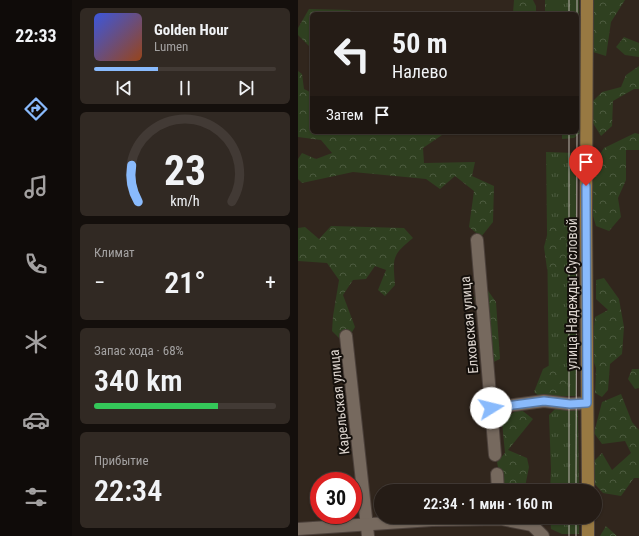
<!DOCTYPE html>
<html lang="ru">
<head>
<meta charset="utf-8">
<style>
	body { margin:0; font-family:"Roboto Condensed",sans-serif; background:#312923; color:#f1f3f6; height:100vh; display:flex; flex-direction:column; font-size:15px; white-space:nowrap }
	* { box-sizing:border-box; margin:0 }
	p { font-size:13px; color:#a3a1a1 }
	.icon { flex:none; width:22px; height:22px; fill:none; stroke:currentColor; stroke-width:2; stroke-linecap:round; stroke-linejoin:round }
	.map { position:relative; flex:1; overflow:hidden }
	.side { display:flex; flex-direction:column; gap:8px; padding:8px; background:#140f0c; width:226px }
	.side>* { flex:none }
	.top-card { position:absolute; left:12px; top:12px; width:269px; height:122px; border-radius:6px; box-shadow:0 1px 3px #0004,0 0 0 1px #423a35; background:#251c16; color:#f1f3f6; overflow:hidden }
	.speed { position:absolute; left:12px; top:472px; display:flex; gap:8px; font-size:20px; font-weight:700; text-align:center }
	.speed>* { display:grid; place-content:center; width:52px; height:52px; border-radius:50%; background:#251c16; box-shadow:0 1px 3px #0004,0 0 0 1px #423a35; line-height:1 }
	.speed .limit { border:6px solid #d22; background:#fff; color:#111 }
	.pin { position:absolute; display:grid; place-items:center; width:34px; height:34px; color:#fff; margin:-41px -17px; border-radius:50% 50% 50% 0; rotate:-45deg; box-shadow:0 0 4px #0007 }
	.pin .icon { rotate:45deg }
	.me { position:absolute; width:44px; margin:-22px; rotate:81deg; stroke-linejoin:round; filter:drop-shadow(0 0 3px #0008) }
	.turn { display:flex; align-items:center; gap:14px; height:84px; padding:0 16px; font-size:18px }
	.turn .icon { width:52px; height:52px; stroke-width:2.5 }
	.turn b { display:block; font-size:28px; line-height:34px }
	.then { display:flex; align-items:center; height:38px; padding:0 16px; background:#0003; gap:8px; font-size:15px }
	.big { font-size:30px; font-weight:600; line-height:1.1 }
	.side .widget { flex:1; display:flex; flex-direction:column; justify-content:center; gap:6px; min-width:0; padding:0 14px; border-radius:6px; background:#312923 }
	.side .dial { align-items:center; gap:0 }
	.dial svg { height:104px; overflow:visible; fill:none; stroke:#423a35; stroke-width:7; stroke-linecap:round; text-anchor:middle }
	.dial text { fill:#f1f3f6; stroke:none }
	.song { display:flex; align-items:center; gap:12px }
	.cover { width:48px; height:48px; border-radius:6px; background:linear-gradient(135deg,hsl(230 70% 55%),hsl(20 70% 35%)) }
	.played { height:4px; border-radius:2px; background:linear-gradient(90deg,#89bafc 35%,#423a35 35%) }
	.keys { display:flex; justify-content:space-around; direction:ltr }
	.heat { display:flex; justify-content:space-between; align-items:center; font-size:22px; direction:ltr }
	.charge { height:6px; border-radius:3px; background:linear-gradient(90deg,#34c759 68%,#423a35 0) }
	.trip { position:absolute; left:76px; top:484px; width:228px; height:40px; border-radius:20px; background:#251c16; box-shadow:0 1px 3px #0004,0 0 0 1px #423a35; font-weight:600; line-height:40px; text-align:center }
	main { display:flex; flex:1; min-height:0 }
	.tabs { display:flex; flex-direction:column; width:72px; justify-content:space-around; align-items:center; background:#0f0b09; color:#a3a1a1 }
	.tabs .icon { width:28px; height:28px }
	.tabs .on { color:#89bafc }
	.tabs b { font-size:18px; color:#f1f3f6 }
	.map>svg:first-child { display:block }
	.grass { fill:url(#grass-tufts) }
	.forest { fill:url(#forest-crowns) }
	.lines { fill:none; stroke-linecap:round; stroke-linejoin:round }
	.minor-casing { stroke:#4c413b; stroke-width:14 }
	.major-casing { stroke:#4c413b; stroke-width:14 }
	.minor { stroke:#76695e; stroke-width:12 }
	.major { stroke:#987942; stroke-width:12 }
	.tram { stroke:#bcb4ad; stroke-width:1 }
	.route-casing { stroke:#5979a4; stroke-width:10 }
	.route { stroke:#89bafc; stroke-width:7 }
	.labels { text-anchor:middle; stroke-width:4; stroke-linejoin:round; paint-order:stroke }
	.street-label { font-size:14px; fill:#dcd4ce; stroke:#15100c }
</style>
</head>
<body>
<main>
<nav class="tabs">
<b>22:33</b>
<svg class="icon on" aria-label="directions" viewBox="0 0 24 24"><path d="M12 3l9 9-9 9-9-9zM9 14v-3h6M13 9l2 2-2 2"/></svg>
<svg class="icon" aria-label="music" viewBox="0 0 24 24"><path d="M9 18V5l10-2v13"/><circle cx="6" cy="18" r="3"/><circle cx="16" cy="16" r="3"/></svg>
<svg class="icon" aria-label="phone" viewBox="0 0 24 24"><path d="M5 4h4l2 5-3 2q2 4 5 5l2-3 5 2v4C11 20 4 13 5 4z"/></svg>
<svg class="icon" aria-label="climate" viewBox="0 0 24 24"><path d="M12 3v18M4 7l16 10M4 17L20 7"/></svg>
<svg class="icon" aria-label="car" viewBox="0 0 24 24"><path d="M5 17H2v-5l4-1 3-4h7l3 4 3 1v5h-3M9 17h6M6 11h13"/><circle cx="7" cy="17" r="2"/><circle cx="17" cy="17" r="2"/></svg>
<svg class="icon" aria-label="filters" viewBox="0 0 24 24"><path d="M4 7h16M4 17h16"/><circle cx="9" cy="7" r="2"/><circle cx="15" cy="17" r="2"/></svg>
</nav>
<section class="side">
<div class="widget">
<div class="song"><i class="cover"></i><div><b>Golden Hour</b><p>Lumen</p></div></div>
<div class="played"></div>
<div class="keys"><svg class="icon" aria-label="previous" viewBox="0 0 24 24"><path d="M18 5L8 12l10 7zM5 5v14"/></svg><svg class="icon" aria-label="pause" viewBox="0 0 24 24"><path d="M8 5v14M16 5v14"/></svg><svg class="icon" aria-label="next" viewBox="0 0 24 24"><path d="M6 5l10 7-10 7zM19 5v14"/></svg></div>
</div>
<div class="widget dial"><svg viewBox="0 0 100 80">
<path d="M14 69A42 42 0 1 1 86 69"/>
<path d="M14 69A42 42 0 0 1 9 41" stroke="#89bafc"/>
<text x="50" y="56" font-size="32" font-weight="700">23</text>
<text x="50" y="72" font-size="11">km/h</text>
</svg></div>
<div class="widget"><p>Климат</p>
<div class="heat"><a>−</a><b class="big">21°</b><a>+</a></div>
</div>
<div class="widget"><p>Запас хода · 68%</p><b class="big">340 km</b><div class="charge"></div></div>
<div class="widget"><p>Прибытие</p><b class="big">22:34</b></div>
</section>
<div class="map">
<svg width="341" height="536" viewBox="0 0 341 536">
	<defs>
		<pattern id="grass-tufts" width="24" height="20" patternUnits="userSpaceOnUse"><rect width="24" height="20" fill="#2f4020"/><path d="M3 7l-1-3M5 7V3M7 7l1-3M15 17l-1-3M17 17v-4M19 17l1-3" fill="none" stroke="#4d5b3f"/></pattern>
		<pattern id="forest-crowns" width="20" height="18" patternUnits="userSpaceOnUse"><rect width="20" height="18" fill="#2f4020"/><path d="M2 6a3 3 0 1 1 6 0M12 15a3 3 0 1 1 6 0" fill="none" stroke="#4d5b3f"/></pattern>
	</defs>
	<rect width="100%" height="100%" fill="#31261d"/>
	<!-- grass -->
	<g class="grass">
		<path d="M247,0H281L282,133L276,138L264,139V132H279V14H247Z"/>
		<path d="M248,152L278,153V396H255L251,387Z"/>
		<path d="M280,407L281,491H252L253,470L251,415L258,408Z"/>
		<path d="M252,517H281V534H264L253,529Z"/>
	</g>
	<!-- forest -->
	<g class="forest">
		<path d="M216,0H235L238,6V14H214L215,13Z"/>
		<path d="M294,0H327L313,22L308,56L295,52Z"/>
		<path d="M11,9L52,10L55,14H14V49L0,35V28Z"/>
		<path d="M326,37L341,43V57L327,55L318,47Z"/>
		<path d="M341,66V89H336L315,101L314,126L303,136L293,120L294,102L304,92L323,87L328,75Z"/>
		<path d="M0,71L4,74L6,89L14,93V132H108L117,133L118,132H145L144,135L125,148L126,163L177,162L174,176L196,186L195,222L183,237L171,227L176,191L157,176L142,189L128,179L55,172L4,183L0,179V159L4,153L18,159L34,153L23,140L0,137Z"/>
		<path d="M337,133L341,134V150H328V180L320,198L323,217L311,231L298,226L291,203L293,168L306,148Z"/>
		<path d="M33,226L106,228L115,238C93,256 95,258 97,285L87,296L80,290L88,270L77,266L68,279L55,280L45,295L57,327L47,344L34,331L35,316L41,280L29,263L0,261V228L7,227L21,239Z"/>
		<path d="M261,226L268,240V263L257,273L249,269L246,247L251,228Z"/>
		<path d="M306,278L321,299L326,327L324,354L312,364L310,390L304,397L297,393L298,368L293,355L297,317L310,310L298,299V280Z"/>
		<path d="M186,285L198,302L202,359L187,366L182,358L183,315L176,298Z"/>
		<path d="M252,365L263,366L270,387L260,400L243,398L236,392L245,369Z"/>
		<path d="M334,369H341V388L337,389L330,379Z"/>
		<path d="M323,394L334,422L341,430V478H336L323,496L305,493L293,480V464L304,453L314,470L333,453L327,441L304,444L296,433L304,402Z"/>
		<path d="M221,408L235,419L210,450L229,458L231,467L227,487L229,491L204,489L199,462L207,453L204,422Z"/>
		<path d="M308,526L319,536H302Z"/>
	</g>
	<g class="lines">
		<defs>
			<g id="minor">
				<path d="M179,240L197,455"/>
				<path d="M48,336L70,536"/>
				<path d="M193,408L246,401L271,404L289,403"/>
				<path d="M199,474L200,491"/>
				<path d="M0,529L134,520L203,519L234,525L245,536"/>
			</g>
			<g id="major">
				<path d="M289,0L288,213L290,491"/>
				<path d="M290,517V536"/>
			</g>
		</defs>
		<!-- minor casing -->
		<use href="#minor" class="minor-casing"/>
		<!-- major casing -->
		<use href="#major" class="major-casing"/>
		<!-- minor -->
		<use href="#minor" class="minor"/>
		<!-- major -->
		<use href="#major" class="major"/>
		<!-- tram -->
		<g class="tram">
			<path d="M271,0V14"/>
			<path d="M279,0V14"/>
			<path d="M271,132V491"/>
			<path d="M278,491L279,132"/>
			<path d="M278,517V536"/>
			<path d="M271,536V517"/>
		</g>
	</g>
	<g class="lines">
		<defs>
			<path id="route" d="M193,408L246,401L272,404L289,403L288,186"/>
		</defs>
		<!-- route casing -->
		<use href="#route" class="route-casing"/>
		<!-- route -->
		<use href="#route" class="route"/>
	</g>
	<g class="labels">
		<!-- street labels -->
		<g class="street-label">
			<text transform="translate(274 294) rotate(-90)" y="5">улица Надежды Сусловой</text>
			<text transform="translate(171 325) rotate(-95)" y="5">Елховская улица</text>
			<text transform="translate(41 402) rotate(-96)" y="5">Карельская улица</text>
		</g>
	</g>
</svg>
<div class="speed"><div class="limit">30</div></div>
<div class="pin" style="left:288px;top:186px;background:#d93025"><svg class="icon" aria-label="arrive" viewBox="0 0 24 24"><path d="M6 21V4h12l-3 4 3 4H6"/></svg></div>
<svg class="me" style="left:193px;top:408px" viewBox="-20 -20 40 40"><circle r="19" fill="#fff"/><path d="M0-13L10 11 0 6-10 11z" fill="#89bafc"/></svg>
<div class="trip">22:34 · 1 мин · 160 m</div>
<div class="top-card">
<div class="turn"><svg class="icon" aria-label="left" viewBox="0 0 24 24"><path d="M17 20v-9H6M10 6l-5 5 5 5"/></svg><div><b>50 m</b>Налево</div></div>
<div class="then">Затем<svg class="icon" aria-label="arrive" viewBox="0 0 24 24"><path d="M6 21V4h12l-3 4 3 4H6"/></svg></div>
</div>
</div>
</main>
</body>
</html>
